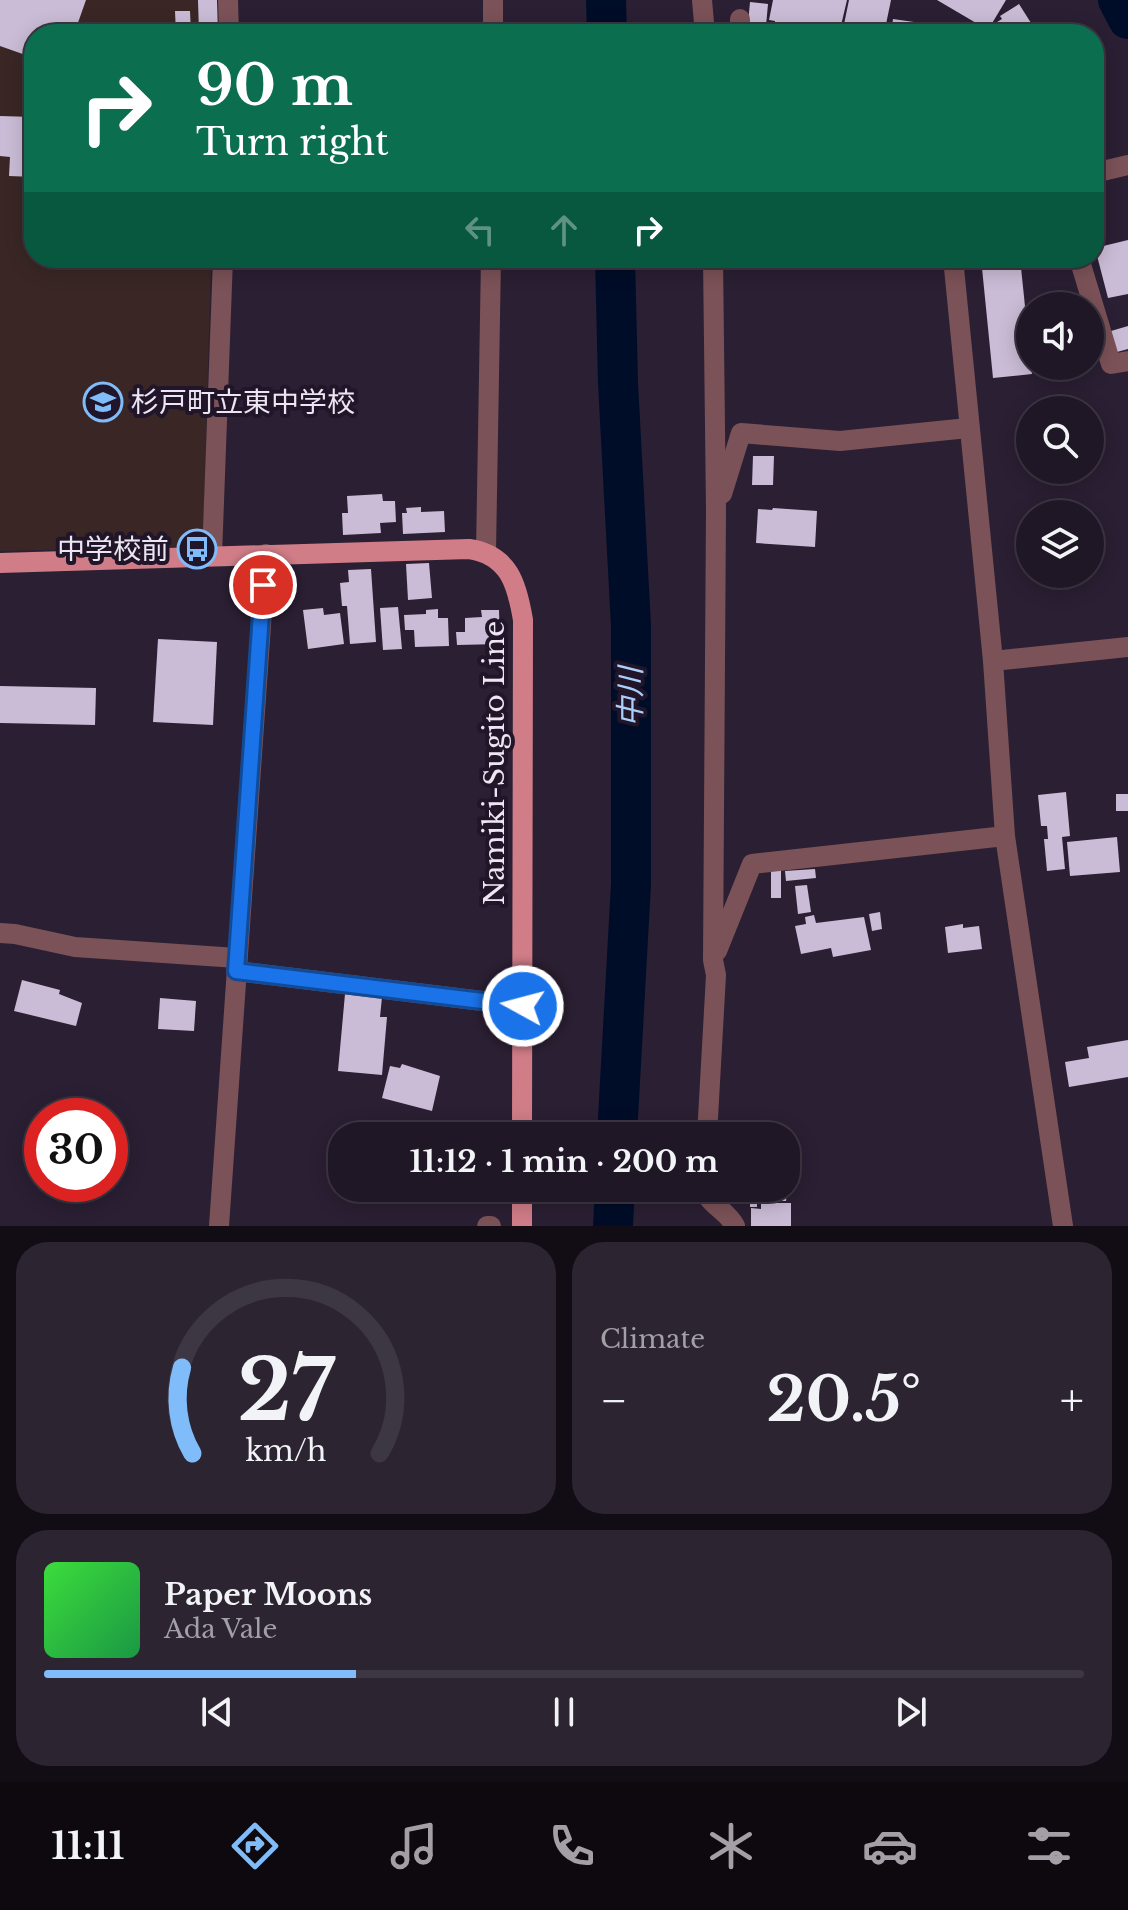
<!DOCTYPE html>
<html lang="en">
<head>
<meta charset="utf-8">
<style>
	body { margin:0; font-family:"Libre Baskerville","Noto Sans JP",serif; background:#2d2432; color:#f1f3f6; height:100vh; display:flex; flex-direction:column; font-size:30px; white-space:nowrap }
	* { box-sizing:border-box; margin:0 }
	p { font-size:26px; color:#a29fa7 }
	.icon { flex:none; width:44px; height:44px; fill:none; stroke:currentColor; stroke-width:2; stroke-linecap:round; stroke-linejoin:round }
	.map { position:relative; height:1226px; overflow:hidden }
	.sheet { display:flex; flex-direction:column; gap:16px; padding:16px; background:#120d15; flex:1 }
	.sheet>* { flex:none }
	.top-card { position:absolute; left:24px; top:24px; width:1080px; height:244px; border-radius:32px; box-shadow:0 4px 20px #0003,0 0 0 2px #3d3643; background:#0b6e4f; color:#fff; overflow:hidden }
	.buttons { position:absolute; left:1016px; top:292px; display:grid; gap:16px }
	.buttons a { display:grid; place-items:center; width:88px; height:88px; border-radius:50%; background:#201726; box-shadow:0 4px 20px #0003,0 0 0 2px #3d3643; font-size:40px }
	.speed { position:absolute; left:24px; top:1098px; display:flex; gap:16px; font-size:40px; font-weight:700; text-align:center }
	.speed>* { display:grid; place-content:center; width:104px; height:104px; border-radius:50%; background:#201726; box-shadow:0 4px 20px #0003,0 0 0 2px #3d3643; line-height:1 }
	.speed .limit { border:12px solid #d22; background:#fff; color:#111 }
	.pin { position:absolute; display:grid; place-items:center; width:68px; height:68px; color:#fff; margin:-34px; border:4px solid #fff; border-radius:50%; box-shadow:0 2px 8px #0007 }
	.me { position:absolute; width:88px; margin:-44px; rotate:277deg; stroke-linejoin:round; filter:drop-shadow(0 0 6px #0008) }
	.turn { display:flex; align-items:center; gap:28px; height:168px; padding:0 40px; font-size:36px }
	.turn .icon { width:104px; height:104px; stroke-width:2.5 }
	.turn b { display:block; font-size:56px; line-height:68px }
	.lanes { display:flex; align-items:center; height:76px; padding:0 40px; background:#0003; justify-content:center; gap:40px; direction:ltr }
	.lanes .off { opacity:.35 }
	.big { font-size:60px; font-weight:700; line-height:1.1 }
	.sheet .card { flex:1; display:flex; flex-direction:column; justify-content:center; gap:12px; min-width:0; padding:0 28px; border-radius:32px; background:#2d2432 }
	.sheet .dial { align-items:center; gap:0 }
	.dial svg { height:208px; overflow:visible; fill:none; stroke:#3d3643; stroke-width:7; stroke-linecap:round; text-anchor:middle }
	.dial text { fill:#f1f3f6; stroke:none }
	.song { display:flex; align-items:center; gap:24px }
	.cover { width:96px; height:96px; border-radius:12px; background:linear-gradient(135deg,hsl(120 70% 55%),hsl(140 70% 35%)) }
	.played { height:8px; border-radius:4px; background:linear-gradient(90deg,#81bcfa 30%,#3d3643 30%) }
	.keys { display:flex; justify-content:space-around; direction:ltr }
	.heat { display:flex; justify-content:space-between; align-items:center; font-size:44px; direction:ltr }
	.sheet .tiles { flex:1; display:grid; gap:16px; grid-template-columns:1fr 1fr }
	.card:last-child { grid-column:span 2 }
	.trip { position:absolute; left:328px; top:1122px; width:472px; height:80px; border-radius:32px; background:#201726; box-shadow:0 4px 20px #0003,0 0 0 2px #3d3643; font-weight:700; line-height:80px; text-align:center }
	.menu { display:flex; height:128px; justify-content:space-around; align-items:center; background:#0d090f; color:#a29fa7 }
	.menu .icon { width:56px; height:56px }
	.menu .active { color:#81bcfa }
	.menu b { font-size:36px; color:#f1f3f6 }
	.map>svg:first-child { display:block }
	.education { fill:#3a2725 }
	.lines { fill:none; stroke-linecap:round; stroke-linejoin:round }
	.river { stroke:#000d28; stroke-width:40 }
	.building { fill:#cabcd6 }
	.minor { stroke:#7b5257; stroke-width:20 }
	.major { stroke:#d07d88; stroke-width:20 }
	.route-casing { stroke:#114b97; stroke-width:20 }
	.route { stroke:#1a73e8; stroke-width:14 }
	.labels { text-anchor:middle; stroke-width:8; stroke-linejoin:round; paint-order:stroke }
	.poi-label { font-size:28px; fill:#ece5f2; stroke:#211629; text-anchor:start }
	.street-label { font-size:28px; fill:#ece5f2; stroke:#211629 }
	.water-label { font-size:30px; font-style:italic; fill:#aacffb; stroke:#211629 }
</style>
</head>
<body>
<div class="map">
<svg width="1128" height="1226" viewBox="0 0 1128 1226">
	<rect width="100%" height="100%" fill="#2b1f33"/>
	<!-- education -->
	<path class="education" d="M0,0H217L216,34H34V258H211L203,546L0,551Z"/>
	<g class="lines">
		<!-- river -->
		<g class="river">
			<path d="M606,0L607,34"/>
			<path d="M1118,0L1128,19"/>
			<path d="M615,258L618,383L631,626V884L617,1136"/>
			<path d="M613,1226L615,1188"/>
		</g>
	</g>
	<!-- building -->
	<g class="building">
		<path d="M0,0H86L74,34H34V58L0,46Z"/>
		<path d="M198,0H217L218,34H199Z"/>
		<path d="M773,0H847L839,34L775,23V21L769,20Z"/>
		<path d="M849,0H891L884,34H842Z"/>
		<path d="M937,0H1006L988,30Z"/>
		<path d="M750,2L768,4L766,26L748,24Z"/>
		<path d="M1019,4L1038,34H999L992,25L1002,19L1000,16Z"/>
		<path d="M175,11H190L191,34H176Z"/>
		<path d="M893,19L914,22L912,34H891Z"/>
		<path d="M0,116L34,117V177L9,176L10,157L0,156Z"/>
		<path d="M1128,240V294L1108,298L1095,248Z"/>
		<path d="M981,258H1020L1032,374L993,378Z"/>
		<path d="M1080,297L1083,306H1050V305Z"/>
		<path d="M1128,326V349L1117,352L1111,331Z"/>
		<path d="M753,456H774L773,485H752Z"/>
		<path d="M382,494L383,501H395L396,522L380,523L381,533L343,535L342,513H348L347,496Z"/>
		<path d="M421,507V512L444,511L445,532L403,534L402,513H407L406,508Z"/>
		<path d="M773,508L817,511L815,547L756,543L758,509L772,510Z"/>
		<path d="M429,563L432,598L408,600L406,564Z"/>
		<path d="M371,569L376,642L350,644L347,606H342L340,583L349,582L348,570Z"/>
		<path d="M398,607L402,649L383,650L380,608Z"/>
		<path d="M323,608L324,615L340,613L344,644L308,649L303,610Z"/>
		<path d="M438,609V618H448L449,646L415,647L414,630H405L404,615L426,614V610Z"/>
		<path d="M481,610H499L500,644L457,645L456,632H465V618L482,617Z"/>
		<path d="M158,639L217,642L213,725L153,722Z"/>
		<path d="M0,686L96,688L95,725L0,723Z"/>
		<path d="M1066,792L1070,836L1062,837L1065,869L1047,871L1044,839H1048L1047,826H1041L1038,795Z"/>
		<rect x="1116" y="794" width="12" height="17"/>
		<path d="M1117,837L1120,872L1070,876L1067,842Z"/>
		<path d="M815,869L816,878L786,881L785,871Z"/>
		<rect x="771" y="870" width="10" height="28"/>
		<path d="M807,885L811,912L798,914L795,886Z"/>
		<path d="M880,912L882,929L872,931L869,914Z"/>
		<path d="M814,915L816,923L864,917L871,950L833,957L831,948L801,954L795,926L806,924L805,917Z"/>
		<path d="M963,924V928L979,926L982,949L948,953L945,927Z"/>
		<path d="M22,980L60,990L59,994L82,1003L76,1026L14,1011Z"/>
		<path d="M345,994L382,997L380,1017H387L382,1075L338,1071Z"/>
		<path d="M160,998L196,1001L194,1031L158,1029Z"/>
		<path d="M1128,1040V1077L1069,1087L1065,1062L1089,1058L1087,1047Z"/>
		<path d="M402,1064L440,1076L432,1111L382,1098L390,1066L400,1068Z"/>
		<rect x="750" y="1188" width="7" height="19"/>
		<path d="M760,1192H787L786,1201H760Z"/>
		<path d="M761,1203H791V1226H751V1208L761,1209Z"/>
	</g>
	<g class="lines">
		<!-- minor -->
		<g class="minor">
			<path d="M228,0L229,34"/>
			<path d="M493,0V34"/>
			<path d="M702,0L705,34"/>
			<path d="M740,34V19"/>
			<path d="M1094,173L1128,165"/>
			<path d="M953,258L993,661L1005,836L1063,1226"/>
			<path d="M1079,258L1111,364L1128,361"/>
			<path d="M722,494L741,433L840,441L968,428"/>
			<path d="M486,552L491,258"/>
			<path d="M212,556L223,258"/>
			<path d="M993,661L1128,647"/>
			<path d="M0,933L15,934L75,947L237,958"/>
			<path d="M717,951L752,864L1005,836"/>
			<path d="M236,971L523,1006"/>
			<path d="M707,1136L716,975L713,960L716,511L713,258"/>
			<path d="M704,1188C708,1205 727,1210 735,1226"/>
			<path d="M219,1226L266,554"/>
			<path d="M487,1226H491"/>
		</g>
		<!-- major -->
		<g class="major">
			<path d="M0,563L469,549C509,555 517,584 523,620L522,1136"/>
			<path d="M522,1226V1188"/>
		</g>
	</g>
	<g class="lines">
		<defs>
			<path id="route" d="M263,585L236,971L523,1006"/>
		</defs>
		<!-- route casing -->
		<use href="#route" class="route-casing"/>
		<!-- route -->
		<use href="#route" class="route"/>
	</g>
	<!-- icons -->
	<defs>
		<symbol id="school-ring" viewBox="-11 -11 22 22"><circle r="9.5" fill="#211629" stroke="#81bcfa" stroke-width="1.5"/><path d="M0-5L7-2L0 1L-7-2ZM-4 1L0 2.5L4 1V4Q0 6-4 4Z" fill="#81bcfa"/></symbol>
		<symbol id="bus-ring" viewBox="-11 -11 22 22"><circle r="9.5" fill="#211629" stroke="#81bcfa" stroke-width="1.5"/><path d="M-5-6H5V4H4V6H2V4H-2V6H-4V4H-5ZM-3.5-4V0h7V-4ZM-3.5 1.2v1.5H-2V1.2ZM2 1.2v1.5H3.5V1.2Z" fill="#81bcfa"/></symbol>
	</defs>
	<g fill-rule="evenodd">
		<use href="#school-ring" x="81" y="380" width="44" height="44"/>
		<use href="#bus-ring" x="175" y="527" width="44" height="44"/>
	</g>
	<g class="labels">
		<!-- poi labels -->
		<g class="poi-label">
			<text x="131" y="412">杉戸町立東中学校</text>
			<text x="169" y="559" text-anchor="end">中学校前</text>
		</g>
		<!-- street labels -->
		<g class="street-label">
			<text transform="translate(494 763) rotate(-90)" y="10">Namiki-Sugito Line</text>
		</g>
		<!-- water labels -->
		<g class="water-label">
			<text transform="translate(631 697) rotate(-90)" y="10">中川</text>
		</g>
	</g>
</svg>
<div class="buttons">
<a><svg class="icon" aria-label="sound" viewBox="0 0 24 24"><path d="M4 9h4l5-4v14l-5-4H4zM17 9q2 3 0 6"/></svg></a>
<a><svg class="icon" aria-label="search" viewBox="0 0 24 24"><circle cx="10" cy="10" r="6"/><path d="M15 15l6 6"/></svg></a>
<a><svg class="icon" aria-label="layers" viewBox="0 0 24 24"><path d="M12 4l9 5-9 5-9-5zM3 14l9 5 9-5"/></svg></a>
</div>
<div class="speed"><div class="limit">30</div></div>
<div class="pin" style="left:263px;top:585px;background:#d93025"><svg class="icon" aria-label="arrive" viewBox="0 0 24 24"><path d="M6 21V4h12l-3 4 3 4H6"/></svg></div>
<svg class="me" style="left:523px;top:1006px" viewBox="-20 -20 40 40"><circle r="17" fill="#1a73e8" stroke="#fff" stroke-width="3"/><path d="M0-11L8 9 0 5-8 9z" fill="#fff"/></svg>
<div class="trip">11:12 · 1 min · 200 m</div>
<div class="top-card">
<div class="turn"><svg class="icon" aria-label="right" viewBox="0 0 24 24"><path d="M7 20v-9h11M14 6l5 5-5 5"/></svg><div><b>90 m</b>Turn right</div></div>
<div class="lanes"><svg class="icon off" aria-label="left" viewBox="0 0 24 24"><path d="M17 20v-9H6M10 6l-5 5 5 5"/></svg><svg class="icon off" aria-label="ahead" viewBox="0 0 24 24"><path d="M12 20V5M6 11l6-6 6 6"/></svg><svg class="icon" aria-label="right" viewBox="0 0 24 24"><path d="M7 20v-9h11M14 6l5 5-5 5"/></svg></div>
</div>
</div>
<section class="sheet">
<div class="tiles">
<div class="card dial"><svg viewBox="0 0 100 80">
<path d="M14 69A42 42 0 1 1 86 69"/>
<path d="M14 69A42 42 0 0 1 10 36" stroke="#81bcfa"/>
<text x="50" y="56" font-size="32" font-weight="700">27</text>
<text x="50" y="72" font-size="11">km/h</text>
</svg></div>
<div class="card"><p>Climate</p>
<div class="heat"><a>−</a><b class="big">20.5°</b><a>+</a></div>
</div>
<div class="card">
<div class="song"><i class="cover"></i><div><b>Paper Moons</b><p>Ada Vale</p></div></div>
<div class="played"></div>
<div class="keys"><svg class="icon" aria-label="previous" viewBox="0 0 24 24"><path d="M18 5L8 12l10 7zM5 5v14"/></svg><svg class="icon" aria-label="pause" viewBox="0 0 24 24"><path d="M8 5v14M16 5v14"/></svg><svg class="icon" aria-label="next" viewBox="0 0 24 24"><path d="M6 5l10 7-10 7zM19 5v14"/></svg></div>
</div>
</div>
</section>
<nav class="menu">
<b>11:11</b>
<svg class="icon active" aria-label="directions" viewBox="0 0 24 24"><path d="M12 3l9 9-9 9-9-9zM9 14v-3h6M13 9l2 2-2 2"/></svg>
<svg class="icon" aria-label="music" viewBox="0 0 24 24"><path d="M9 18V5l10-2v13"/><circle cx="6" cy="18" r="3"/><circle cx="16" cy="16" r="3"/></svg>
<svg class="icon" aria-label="phone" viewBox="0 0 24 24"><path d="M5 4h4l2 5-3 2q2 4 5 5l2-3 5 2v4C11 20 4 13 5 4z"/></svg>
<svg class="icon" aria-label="climate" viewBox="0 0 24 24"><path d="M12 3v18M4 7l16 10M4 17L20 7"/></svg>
<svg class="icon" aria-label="car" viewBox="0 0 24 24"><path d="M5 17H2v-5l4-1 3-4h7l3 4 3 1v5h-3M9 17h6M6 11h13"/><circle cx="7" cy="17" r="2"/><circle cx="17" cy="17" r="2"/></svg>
<svg class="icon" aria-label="filters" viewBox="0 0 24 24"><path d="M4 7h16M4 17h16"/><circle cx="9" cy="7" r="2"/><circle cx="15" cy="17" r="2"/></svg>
</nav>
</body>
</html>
